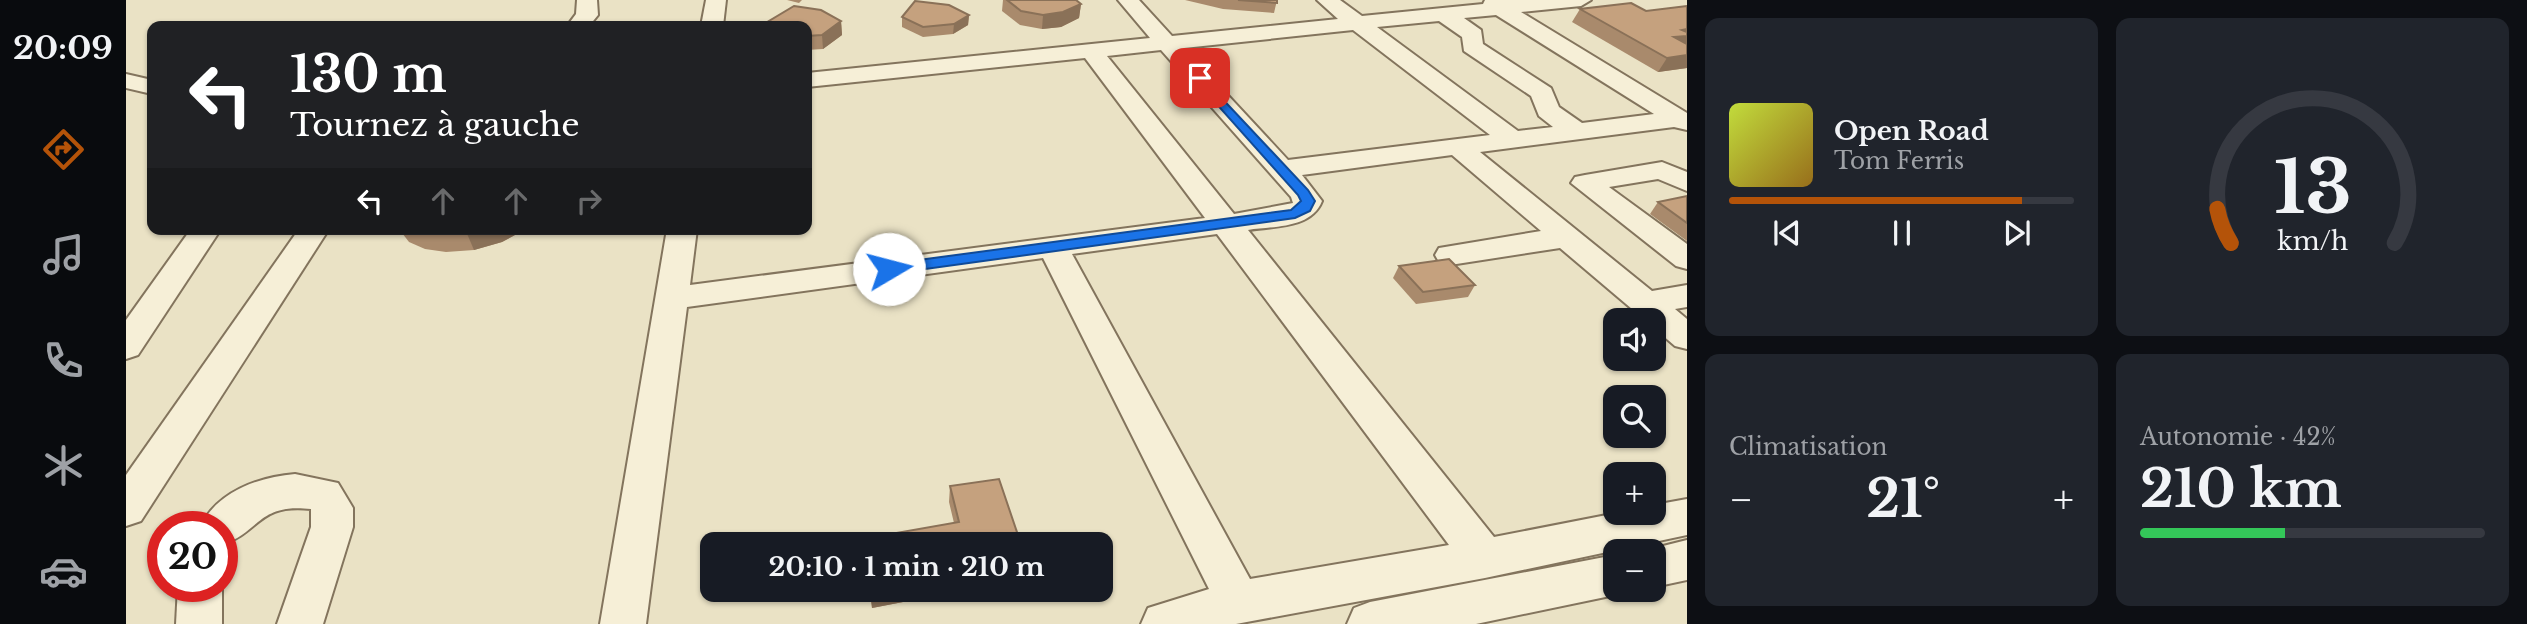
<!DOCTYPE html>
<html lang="fr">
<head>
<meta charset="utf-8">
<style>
	body { margin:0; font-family:"Libre Baskerville",serif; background:#20242c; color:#f1f3f6; height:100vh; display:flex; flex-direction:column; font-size:26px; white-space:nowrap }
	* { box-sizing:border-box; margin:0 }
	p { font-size:23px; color:#9ea1a6 }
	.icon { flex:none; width:38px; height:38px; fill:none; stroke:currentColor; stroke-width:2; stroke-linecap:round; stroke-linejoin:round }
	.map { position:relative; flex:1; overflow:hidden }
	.details { display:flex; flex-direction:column; gap:18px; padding:18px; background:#0d0f14; width:840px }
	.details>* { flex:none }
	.top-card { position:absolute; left:21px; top:21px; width:665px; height:214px; border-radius:14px; box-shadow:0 2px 5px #0004; background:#202124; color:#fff; overflow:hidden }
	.tools { position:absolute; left:1477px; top:308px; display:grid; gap:14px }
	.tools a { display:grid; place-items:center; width:63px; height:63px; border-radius:14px; background:#171b24; box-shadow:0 2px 5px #0004; font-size:35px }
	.speed { position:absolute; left:21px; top:511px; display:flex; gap:14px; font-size:35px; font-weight:700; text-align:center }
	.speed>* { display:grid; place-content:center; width:91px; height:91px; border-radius:50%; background:#171b24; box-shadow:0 2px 5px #0004; line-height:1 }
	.speed .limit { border:10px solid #d22; background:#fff; color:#111 }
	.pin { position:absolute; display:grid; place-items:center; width:60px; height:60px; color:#fff; margin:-30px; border-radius:14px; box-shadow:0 4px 10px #0006 }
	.me { position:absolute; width:77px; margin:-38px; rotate:82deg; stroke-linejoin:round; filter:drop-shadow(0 0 5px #0008) }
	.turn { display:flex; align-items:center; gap:24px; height:147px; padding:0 28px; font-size:32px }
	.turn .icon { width:91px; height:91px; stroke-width:2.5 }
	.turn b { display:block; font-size:49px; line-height:60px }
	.lanes { display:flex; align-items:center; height:66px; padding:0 28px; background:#0003; justify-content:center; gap:35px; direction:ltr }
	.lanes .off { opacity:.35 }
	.big { font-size:52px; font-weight:700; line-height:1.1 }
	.details .widget { flex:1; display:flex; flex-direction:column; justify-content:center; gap:10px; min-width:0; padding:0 24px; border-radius:14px; background:#20242c }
	.details .dial { align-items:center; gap:0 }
	.dial svg { height:182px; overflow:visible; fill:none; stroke:#363941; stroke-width:7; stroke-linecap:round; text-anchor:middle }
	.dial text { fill:#f1f3f6; stroke:none }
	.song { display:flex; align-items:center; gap:21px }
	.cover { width:84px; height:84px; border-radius:10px; background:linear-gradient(135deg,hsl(70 70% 55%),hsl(40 70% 35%)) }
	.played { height:7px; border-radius:4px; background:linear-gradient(90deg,#b45309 85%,#363941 85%) }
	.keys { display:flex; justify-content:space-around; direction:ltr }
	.heat { display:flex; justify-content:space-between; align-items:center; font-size:38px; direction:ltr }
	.charge { height:10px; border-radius:5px; background:linear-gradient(90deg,#34c759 42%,#363941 0) }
	.details .tiles { flex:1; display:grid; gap:18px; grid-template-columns:repeat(2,1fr) }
	.trip { position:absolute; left:574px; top:532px; width:413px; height:70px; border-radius:14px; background:#171b24; box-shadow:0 2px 5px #0004; font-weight:700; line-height:70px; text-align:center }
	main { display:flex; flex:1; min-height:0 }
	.menu { display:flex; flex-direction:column; width:126px; justify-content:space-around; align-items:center; background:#090b0e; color:#9ea1a6 }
	.menu .icon { width:49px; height:49px }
	.menu .current { color:#b45309 }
	.menu b { font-size:32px; color:#f1f3f6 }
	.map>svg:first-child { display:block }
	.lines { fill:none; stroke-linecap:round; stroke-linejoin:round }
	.minor-casing { stroke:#83745d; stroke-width:4 }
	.minor { fill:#f6efd7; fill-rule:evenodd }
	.wall { fill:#a98a6c }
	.shaded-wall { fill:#8a7158 }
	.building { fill:#c5a17e; stroke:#8a7158; stroke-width:2 }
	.route { fill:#1a73e8; stroke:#114b97; stroke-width:2 }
</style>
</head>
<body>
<main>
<nav class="menu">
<b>20:09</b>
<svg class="icon current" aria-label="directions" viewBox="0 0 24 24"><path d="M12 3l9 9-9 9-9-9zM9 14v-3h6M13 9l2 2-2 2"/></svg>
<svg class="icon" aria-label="music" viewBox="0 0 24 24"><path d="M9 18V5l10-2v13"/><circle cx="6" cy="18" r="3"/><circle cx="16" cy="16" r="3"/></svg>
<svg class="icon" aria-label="phone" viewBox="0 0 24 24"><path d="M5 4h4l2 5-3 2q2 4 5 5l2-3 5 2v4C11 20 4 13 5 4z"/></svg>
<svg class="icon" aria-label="climate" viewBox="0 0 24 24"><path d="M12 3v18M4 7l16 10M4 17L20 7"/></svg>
<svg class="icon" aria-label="car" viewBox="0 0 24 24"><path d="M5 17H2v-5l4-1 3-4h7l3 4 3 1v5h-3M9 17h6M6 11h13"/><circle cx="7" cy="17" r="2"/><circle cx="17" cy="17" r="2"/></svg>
</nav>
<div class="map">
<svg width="1561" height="624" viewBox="0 0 1561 624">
	<rect width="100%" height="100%" fill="#eae2c5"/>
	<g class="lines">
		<defs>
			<g id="minor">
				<path d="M451,0H471L472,15L463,26H441L450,14Z"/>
				<path d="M580,0H600L597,26H575Z"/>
				<path d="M992,0H1013L1046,36L1212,19L1191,0H1214L1236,16L1357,4L1359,0H1465L1455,6L1395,12L1561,113V130L1548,127L1354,152L1526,291L1561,285V307L1549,309L1561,319V349L1549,346L1528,328V320H1519L1434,248L1324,265L1313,262L1309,255L1313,248L1415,231L1326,155L1176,175L1196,201C1185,229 1147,226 1122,230L1368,537L1491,513H1528V505L1561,499V535L1359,578L1110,624H1015L1022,608L1083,589L917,258L561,307L520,624H474L541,229H571L564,285L1079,218L959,58L681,87V73L1024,38ZM1370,15L1528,114L1456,123L1433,107L1425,88L1357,44L1355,30L1338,18ZM1313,21L1336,37L1338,51L1405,96L1413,116L1427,127L1392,131L1251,27ZM1227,30L1364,135L1162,160L1058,48ZM1035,50L1165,197L1167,203L1108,214L981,56ZM1091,234L1323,545L1124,579L946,254Z"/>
				<path d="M0,74L26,80V94L0,88Z"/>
				<path d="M1536,162L1561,172V191L1532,179L1483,187L1561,244V269L1550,266L1445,183L1449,177L1459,175Z"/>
				<path d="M65,229H95L12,355L0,359V320Z"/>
				<path d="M173,229H203L15,521L0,526V475Z"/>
				<path d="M169,474L212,483L227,508V527L197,624H151L185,527V509C132,503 135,531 96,545V527H74C91,492 132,477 169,474Z"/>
				<path d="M1561,540V580L1528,587V551H1517Z"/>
				<path d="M1489,555V590H1503L1489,595L1350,624H1221L1228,608L1244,602Z"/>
				<path d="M52,586H96V624H50Z"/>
			</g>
		</defs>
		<!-- minor casing -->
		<use href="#minor" class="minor-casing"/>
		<!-- minor -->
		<use href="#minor" class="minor"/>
	</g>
	<!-- wall -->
	<g class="wall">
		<path d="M661,0H676L673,3Z"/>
		<path d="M877,0H950L955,4L953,18L935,27L916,29L894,25L876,11Z"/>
		<path d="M1059,0H1151L1148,13L1097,9Z"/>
		<path d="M1454,9L1561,68L1532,72L1446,22Z"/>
		<path d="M843,15L842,25L827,34L797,37L776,27V17Z"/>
		<path d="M715,21L716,35L697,49L681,50V26H638V24Z"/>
		<path d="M1561,196V241L1524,214L1532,202Z"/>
		<path d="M273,229H400L376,242L348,250L320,252L299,249L283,242Z"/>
		<path d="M1273,266L1349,285L1342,297L1290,304L1267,278Z"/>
		<path d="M824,486L895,544H736V539L828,523L823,502Z"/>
		<path d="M743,590H839L746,608Z"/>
	</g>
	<!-- shaded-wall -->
	<g class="shaded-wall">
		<path d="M955,4L953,18L935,27L916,29L917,15Z"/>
		<path d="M843,15L842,25L827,34L828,24Z"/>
		<path d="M715,21L716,35L697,49L696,35Z"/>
		<path d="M1561,29V44L1539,51L1556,30Z"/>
		<path d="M1561,55V68L1532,72L1541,58Z"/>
		<path d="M339,229H400L376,242L348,250Z"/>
		<path d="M762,590H839L746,608L745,593Z"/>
	</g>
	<!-- building -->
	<g class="building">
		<path d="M881,0H950L955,4L937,12L917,15L895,11Z"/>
		<path d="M1112,0H1151V3Z"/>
		<path d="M789,1L823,5L843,15L828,24L797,27L776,17Z"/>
		<path d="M1505,3L1520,11L1561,6V29L1556,30L1561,32V36L1548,37L1561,44V55L1541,58L1454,9Z"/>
		<path d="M668,6L695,10L715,21L696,35L681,36V26H643L638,24Z"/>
		<path d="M1561,196V223L1532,202Z"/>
		<path d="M292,229H339L310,232Z"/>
		<path d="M1323,259L1349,285L1297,292L1273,266Z"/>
		<path d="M873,479L895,544H737L736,539L833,522L824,486Z"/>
		<path d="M745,590H762L745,593Z"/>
	</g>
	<!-- route -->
	<path class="route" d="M1074,75L1182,190L1189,201L1184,211L1169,218L763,274L756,269L763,264L1165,210L1175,201L1172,195L1070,81L1068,78Z"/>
</svg>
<div class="tools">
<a><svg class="icon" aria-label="sound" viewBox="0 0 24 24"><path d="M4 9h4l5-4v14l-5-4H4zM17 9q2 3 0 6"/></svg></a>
<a><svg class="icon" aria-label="search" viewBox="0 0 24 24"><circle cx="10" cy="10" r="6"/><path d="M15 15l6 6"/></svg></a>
<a>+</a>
<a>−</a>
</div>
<div class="speed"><div class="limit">20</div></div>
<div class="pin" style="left:1074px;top:78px;background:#d93025"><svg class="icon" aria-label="arrive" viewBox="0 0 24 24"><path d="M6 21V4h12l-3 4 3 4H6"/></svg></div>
<svg class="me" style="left:763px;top:269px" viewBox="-20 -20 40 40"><circle r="19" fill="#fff"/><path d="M0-13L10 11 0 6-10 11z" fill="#1a73e8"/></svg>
<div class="trip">20:10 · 1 min · 210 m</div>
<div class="top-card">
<div class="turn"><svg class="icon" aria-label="left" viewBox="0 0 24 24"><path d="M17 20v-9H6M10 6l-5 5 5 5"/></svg><div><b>130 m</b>Tournez à gauche</div></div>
<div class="lanes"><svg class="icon" aria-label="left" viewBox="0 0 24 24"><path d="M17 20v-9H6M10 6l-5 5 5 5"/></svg><svg class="icon off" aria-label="ahead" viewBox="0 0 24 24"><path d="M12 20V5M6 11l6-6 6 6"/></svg><svg class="icon off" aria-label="ahead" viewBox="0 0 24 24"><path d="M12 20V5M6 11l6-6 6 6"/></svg><svg class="icon off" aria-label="right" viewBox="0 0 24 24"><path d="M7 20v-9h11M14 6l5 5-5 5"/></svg></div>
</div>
</div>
<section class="details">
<div class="tiles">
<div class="widget">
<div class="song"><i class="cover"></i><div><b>Open Road</b><p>Tom Ferris</p></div></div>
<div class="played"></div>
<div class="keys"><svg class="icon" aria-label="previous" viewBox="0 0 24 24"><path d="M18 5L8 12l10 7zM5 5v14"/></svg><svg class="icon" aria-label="pause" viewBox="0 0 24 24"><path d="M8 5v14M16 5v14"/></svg><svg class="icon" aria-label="next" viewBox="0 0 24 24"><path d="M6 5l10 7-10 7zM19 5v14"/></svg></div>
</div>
<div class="widget dial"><svg viewBox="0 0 100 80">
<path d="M14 69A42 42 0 1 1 86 69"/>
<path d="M14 69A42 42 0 0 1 8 54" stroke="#b45309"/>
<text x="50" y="56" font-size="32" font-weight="700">13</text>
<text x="50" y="72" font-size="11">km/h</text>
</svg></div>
<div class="widget"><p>Climatisation</p>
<div class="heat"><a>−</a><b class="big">21°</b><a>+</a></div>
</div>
<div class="widget"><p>Autonomie · 42%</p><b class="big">210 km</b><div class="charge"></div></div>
</div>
</section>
</main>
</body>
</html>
